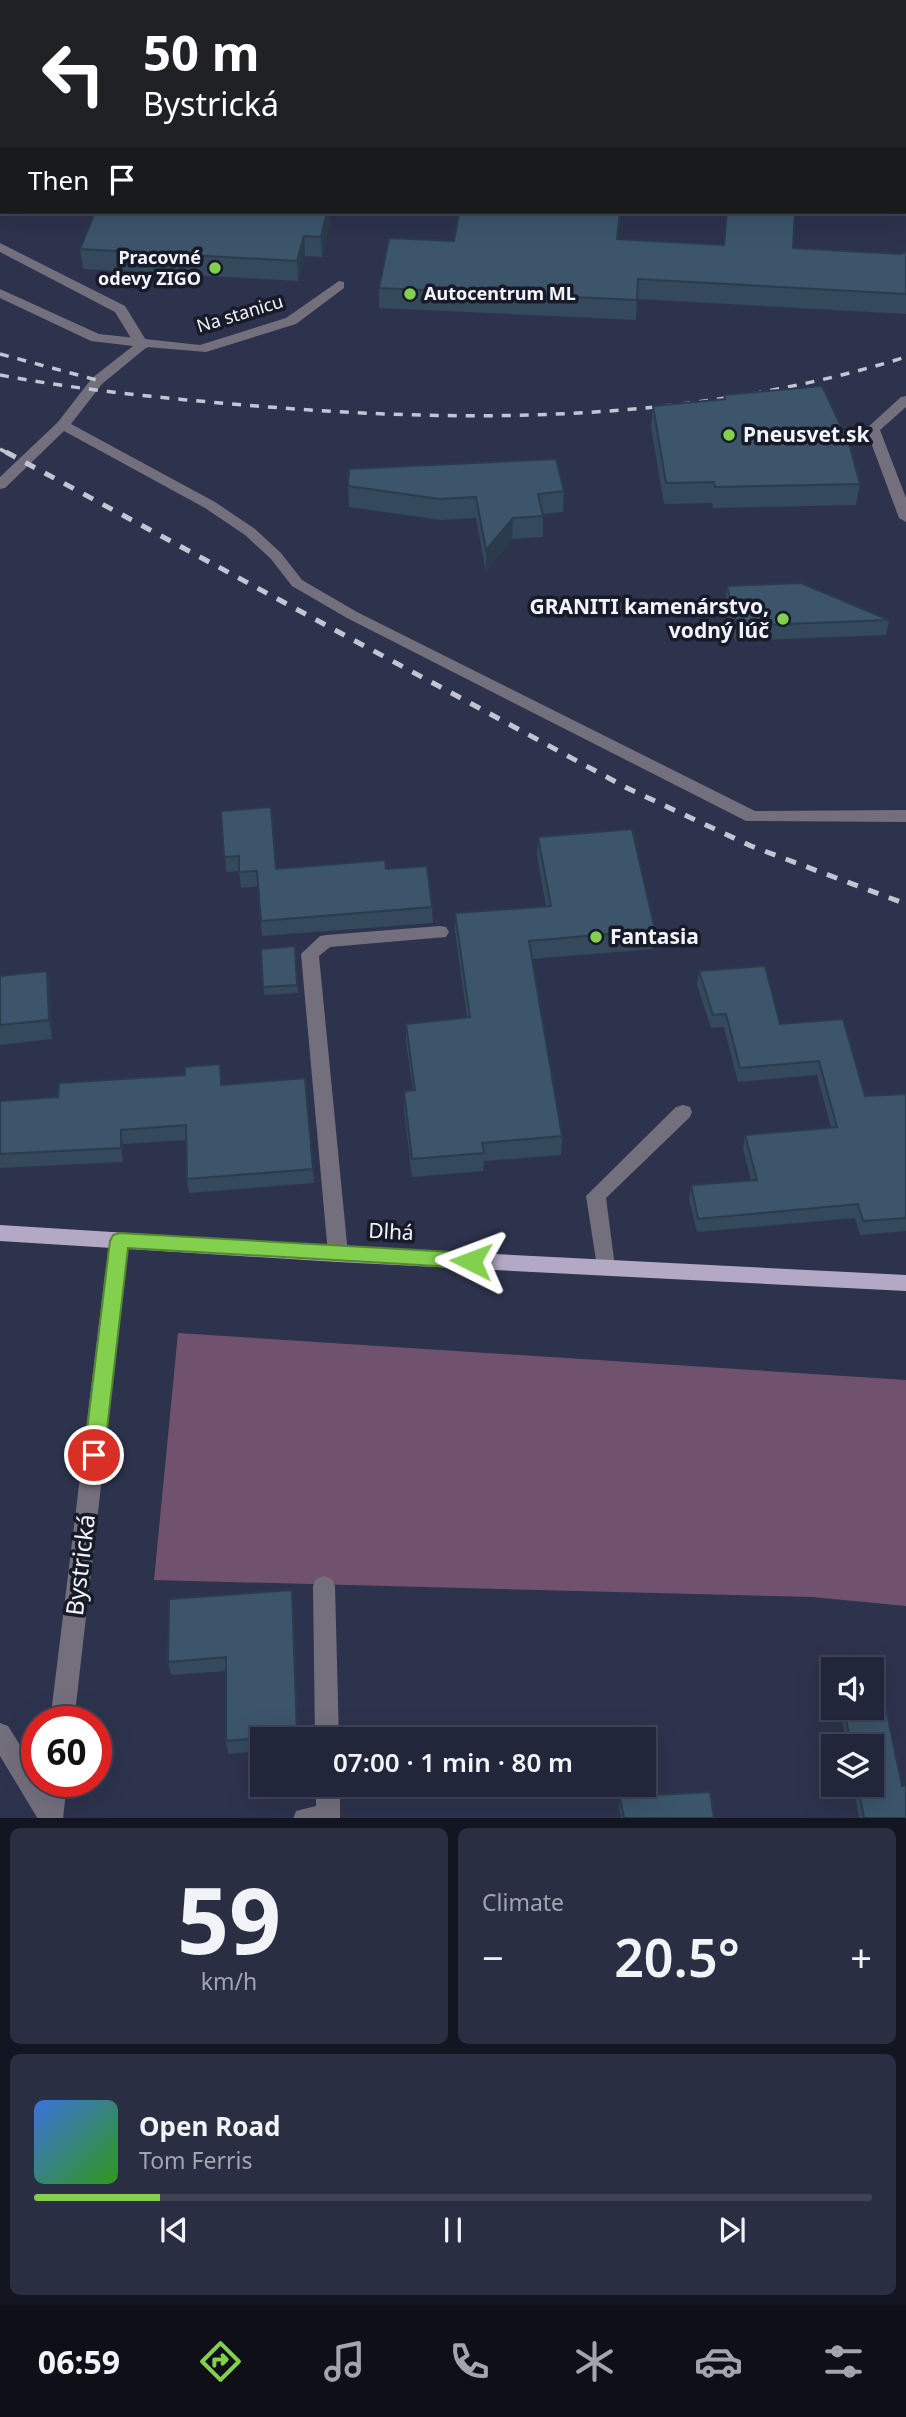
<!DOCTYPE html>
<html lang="en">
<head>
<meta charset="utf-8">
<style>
	body { margin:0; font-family:"Noto Sans",sans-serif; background:#2a2e42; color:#f1f3f6; height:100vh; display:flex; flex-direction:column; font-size:26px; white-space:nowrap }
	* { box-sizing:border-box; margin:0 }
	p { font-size:23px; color:#a2a5af }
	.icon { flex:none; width:38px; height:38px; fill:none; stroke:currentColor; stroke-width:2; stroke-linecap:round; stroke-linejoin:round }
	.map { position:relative; height:1818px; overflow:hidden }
	.drawer { display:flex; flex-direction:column; gap:10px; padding:10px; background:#131520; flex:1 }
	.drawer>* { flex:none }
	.banner { position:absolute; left:0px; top:0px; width:906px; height:214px; box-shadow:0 7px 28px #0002,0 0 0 2px #3f4354; background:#202124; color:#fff; overflow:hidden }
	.tools { position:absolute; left:821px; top:1657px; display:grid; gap:14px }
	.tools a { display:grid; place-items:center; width:63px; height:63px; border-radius:0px; background:#22263a; box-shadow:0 7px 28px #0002,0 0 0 2px #3f4354; font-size:35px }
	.speed { position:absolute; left:21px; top:1706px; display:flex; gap:14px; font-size:35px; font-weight:700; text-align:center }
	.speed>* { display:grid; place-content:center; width:91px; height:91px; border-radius:50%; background:#22263a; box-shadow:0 7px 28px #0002,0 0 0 2px #3f4354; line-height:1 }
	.speed .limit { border:10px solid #d22; background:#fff; color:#111 }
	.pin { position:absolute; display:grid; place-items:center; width:60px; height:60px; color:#fff; margin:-30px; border:4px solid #fff; border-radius:50%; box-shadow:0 2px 7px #0007 }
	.me { position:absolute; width:77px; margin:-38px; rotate:273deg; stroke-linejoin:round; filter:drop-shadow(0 0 5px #0008) }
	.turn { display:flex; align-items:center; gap:24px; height:147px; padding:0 28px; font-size:32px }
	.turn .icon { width:91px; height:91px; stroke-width:2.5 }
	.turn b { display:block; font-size:49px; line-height:60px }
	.then { display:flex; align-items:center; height:66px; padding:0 28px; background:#0003; gap:14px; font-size:26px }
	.big { font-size:52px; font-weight:600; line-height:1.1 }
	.drawer .tile { flex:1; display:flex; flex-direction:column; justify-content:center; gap:10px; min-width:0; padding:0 24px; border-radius:10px; background:#2a2e42 }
	.drawer .dial { align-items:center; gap:0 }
	.dial b { font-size:91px; line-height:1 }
	.song { display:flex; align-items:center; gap:21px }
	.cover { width:84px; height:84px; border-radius:10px; background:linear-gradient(135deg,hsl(220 70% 55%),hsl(110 70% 35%)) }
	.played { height:7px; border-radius:4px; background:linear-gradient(90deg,#83d04e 15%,#3f4354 15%) }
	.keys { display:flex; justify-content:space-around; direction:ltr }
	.heat { display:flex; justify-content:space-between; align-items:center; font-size:38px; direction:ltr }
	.drawer .tiles { flex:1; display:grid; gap:10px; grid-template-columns:1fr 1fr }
	.tile:last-child { grid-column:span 2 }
	.trip { position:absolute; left:250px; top:1727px; width:406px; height:70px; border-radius:0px; background:#22263a; box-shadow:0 7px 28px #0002,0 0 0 2px #3f4354; font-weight:600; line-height:70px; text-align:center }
	.tab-bar { display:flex; height:112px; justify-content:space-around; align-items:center; background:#0e0f17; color:#a2a5af }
	.tab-bar .icon { width:49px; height:49px }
	.tab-bar .current { color:#83d04e }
	.tab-bar b { font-size:32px; color:#f1f3f6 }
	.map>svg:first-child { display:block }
	.green { fill:#71526e }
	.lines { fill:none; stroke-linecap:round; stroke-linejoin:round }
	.lane { fill:#746f7d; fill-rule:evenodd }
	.street { fill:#746f7d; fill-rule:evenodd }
	.primary { fill:#b3a9c5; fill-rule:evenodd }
	.rail-far1 { stroke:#c2c6d3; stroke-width:3.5; stroke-dasharray:9 9; stroke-linecap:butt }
	.rail { stroke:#c2c6d3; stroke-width:5; stroke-dasharray:11 11; stroke-linecap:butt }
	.wall { fill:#34495c }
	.shaded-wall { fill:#2a3c4b }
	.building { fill:#3c556b; stroke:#2a3c4b; stroke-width:2 }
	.route { fill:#83d04e; stroke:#558733; stroke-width:2 }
	.poi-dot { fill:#83d04e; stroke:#181b27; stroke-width:2.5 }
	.labels { text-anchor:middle; stroke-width:7; stroke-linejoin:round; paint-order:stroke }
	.far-poi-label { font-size:18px; font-weight:bold; fill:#f1f4fe; stroke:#181b27; text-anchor:end }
	.far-street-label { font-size:18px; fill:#f1f4fe; stroke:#181b27 }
	.poi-label { font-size:21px; font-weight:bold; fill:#f1f4fe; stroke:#181b27; text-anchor:start }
	.street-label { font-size:21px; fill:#f1f4fe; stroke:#181b27 }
	.near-street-label { font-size:24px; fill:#f1f4fe; stroke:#181b27 }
</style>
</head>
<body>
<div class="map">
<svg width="906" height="1819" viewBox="0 0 906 1819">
	<rect width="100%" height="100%" fill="#2d334d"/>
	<!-- green -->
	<path class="green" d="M178,1333L906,1380V1606L812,1597L154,1580Z"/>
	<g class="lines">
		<!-- lane -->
		<g class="lane">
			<path d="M47,0H59L46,2Z"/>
			<path d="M413,0H426L427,2H414Z"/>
			<rect x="0" y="22" width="2" height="6"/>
			<rect x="0" y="100" width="2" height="7"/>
			<rect x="905" y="102" width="1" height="6"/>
			<path d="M905,148L906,149V157L905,156Z"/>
			<path d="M0,243L125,306L149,345L147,348H137L115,312L0,252Z"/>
			<path d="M906,396V407L880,430L906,498V522L899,518L866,429L901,397Z"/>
			<path d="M440,926L446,927L449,932L446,937L330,947L319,956L348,1254L345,1260L338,1262L331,1260L328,1254L301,954L320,936L326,935Z"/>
			<path d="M324,1576L332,1579L335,1586L339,1740H315L313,1586L316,1579Z"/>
			<path d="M316,1785H340V1819H293L296,1811L316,1806Z"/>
		</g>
		<!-- street -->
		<g class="street">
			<path d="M339,281L344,282V288L296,324L206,352L147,347L102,384L71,424L215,502L255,529L281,553L302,580L357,612L755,811L906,810V822L746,821L347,618L292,586L271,559L245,535L205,508L64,431L5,488L0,489V477L58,422L92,378L133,346L91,341L0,298V289L99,334L200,345L286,318Z"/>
			<path d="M683,1105L690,1107L692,1112L690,1117L606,1198L615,1267L612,1273L605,1275L598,1273L586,1196L676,1107Z"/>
			<path d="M119,1233L126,1235L129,1241L74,1722H50L109,1241L112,1235Z"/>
			<path d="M0,1723L8,1726L37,1772V1782H67L63,1819H38L0,1756Z"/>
		</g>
		<!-- primary -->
		<path class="primary" d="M0,1225L338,1246L906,1275V1291L338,1262L0,1241Z"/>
		<!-- rail-far1 -->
		<g class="rail-far1">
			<path d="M0,354L104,382"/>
			<path d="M0,375C85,391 171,399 257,406C473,424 697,422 906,357"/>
			<path d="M0,449L9,454"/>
		</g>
		<!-- rail -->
		<path class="rail" d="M6,452L627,788L751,846L906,904"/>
	</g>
	<!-- wall -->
	<g class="wall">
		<path d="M450,0H906L905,2H454Z"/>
		<path d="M95,212H332L322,257L305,256L298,281L83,269L80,249Z"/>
		<path d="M459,212H621L618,239L900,254L906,252V314L637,299L636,320L379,308V288L454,241Z"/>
		<path d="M724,395L860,484L856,505L713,508L712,503L664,504L651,427L653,406L724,400Z"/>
		<path d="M348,486L564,491L563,512L543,514V537L512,539L486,572L476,518L441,520L349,507Z"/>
		<path d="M727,586L889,620L886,635L735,641L726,601Z"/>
		<path d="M221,811L276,869H386L432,907L433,923L262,936L258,886L241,888L239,871L226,872Z"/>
		<path d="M538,837L655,930L654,949L532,959L562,1136L561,1155L484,1161L483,1171L412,1177L404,1110V1091L413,1090L406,1042V1024L467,1017L455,932V913L546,906L537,856Z"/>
		<path d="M295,946L298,993L264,995L261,949Z"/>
		<path d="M47,971L50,990L52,1039L0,1045V976Z"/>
		<path d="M699,971L780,1024L865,1096L906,1094V1231L860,1235L855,1218L697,1232L689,1199L691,1185L751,1180L743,1149L745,1135L831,1128L817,1075L738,1082L724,1027L711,1028L697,985Z"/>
		<path d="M305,1078L314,1183L189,1193L187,1179L186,1140L123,1144V1162L0,1168V1101L58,1097L222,1079V1085Z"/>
		<path d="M292,1590L298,1740H262V1751L228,1754L226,1741V1671L171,1675L168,1662Z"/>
		<path d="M843,1708H872L902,1786L906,1818H859L853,1785H872V1746H847L841,1716Z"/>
		<path d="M620,1797L714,1818H621L619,1809Z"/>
	</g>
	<!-- shaded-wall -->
	<g class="shaded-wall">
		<path d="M905,22H906V38L905,39Z"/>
		<path d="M327,212H332L322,257L321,237Z"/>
		<path d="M304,236L305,256L298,281L297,261Z"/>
		<path d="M513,518L512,539L486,572V550Z"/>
		<path d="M47,971L50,990L52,1039L49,1020Z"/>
		<path d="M121,1130L123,1144V1162L121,1148Z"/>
		<path d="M292,1590L293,1604L298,1740Z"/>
	</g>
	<!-- building -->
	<g class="building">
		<path d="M490,0H906V22H905V2H494Z"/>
		<path d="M95,212H327L321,237L304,236L297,261L80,249Z"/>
		<path d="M459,212H620L617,239L724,245L727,212H795L793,248L900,254L906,252V294L638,279L637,300L379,288L389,238L454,241Z"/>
		<path d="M822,386L849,443L860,484L715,487L714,482L666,483L653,406L725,399L724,395Z"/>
		<path d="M556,459L564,491L538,494L543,516L513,518L486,550L476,497L440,499L348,486L349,469Z"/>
		<path d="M801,583L889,620L737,626L727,586Z"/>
		<path d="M271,807L276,869L385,860L386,869L427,866L432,907L261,921L257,871L239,872V856L224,857L221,811Z"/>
		<path d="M632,829L655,930L529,941L562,1136L482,1143L484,1153L412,1159L404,1091L415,1090L406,1024L470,1017L455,913L551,906L538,837Z"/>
		<path d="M295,946L297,985L263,987L261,949Z"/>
		<path d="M765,966L780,1024L843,1019L865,1096L906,1094V1218L863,1221L858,1204L698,1219L691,1185L757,1180L745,1135L837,1127L819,1061L740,1068L726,1014L713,1015L699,971Z"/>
		<path d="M47,971L49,1020L0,1025V976Z"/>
		<path d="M220,1064L221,1085L305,1078L313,1169L187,1179L186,1125L121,1130V1148L0,1154V1101L58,1097L59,1083L185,1075V1067Z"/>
		<path d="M292,1590L297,1735L226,1741V1657L168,1662L169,1599Z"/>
		<path d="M885,1704L902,1786H906V1818H864L858,1785H872V1746H851L844,1708H872V1705Z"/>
		<path d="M710,1792L714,1818H624L620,1797Z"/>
	</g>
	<!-- route -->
	<path class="route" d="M120,1233L471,1253L478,1255L481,1261L478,1266L471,1268L128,1248L104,1455L101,1461L94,1463L87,1461L84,1455L110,1241L113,1235Z"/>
	<!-- markers -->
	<g class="poi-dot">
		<circle cx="215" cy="268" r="7"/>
		<circle cx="410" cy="294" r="7"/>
		<circle cx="729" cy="435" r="7"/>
		<circle cx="783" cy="619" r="7"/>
		<circle cx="596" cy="937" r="7"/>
	</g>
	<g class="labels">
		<!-- far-poi labels -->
		<g class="far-poi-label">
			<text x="201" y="264">Pracovné<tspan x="201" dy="21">odevy ZIGO</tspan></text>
			<text x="424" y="300" text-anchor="start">Autocentrum ML</text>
		</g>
		<!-- far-street labels -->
		<g class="far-street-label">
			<text transform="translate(240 314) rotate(-17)" y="6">Na stanicu</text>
		</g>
		<!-- poi labels -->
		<g class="poi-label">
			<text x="743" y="442">Pneusvet.sk</text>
			<text x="769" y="614" text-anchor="end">GRANITI kamenárstvo,<tspan x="769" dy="24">vodný lúč</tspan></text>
			<text x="610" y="944">Fantasia</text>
		</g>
		<!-- street labels -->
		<g class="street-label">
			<text transform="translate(391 1232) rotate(3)" y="7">Dlhá</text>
		</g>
		<!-- near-street labels -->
		<g class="near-street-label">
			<text transform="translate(81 1565) rotate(-83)" y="8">Bystrická</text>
		</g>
	</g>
</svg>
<div class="tools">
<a><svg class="icon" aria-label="sound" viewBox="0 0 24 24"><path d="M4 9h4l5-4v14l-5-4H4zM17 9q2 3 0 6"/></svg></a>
<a><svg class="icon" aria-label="layers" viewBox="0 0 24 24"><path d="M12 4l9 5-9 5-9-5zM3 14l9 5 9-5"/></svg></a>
</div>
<div class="speed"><div class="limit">60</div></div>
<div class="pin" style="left:94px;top:1455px;background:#d93025"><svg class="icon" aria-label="arrive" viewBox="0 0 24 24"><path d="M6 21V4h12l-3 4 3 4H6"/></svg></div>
<svg class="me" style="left:471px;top:1261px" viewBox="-20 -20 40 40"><path d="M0-17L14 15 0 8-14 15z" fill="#83d04e" stroke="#fff" stroke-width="4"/></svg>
<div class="trip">07:00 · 1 min · 80 m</div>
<div class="banner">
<div class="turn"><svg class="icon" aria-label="left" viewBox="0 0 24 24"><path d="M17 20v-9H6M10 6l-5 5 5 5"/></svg><div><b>50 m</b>Bystrická</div></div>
<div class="then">Then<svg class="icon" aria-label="arrive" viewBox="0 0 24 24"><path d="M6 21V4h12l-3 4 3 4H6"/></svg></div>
</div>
</div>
<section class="drawer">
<div class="tiles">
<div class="tile dial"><b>59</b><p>km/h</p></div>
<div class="tile"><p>Climate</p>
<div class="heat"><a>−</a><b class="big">20.5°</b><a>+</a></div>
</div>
<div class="tile">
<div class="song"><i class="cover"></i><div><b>Open Road</b><p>Tom Ferris</p></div></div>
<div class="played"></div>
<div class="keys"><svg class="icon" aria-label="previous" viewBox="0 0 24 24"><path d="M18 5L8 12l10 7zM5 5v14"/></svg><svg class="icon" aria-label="pause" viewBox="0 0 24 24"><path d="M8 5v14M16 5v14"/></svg><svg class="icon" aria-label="next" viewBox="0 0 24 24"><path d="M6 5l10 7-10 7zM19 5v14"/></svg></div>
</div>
</div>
</section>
<nav class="tab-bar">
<b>06:59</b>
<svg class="icon current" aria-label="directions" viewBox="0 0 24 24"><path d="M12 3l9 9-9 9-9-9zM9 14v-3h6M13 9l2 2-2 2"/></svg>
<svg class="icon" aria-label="music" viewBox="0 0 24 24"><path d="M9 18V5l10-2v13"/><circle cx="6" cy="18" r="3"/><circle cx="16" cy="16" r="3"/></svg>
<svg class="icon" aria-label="phone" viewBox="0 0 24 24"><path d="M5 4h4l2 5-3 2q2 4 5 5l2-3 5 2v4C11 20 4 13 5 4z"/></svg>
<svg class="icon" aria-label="climate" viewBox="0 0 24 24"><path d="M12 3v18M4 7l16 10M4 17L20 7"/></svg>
<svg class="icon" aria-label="car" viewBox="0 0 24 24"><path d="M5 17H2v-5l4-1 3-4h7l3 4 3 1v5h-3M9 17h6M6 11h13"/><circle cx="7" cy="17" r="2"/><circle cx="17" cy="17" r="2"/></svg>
<svg class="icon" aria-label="filters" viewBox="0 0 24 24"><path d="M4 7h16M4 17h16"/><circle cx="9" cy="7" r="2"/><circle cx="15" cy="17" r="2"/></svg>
</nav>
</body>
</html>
